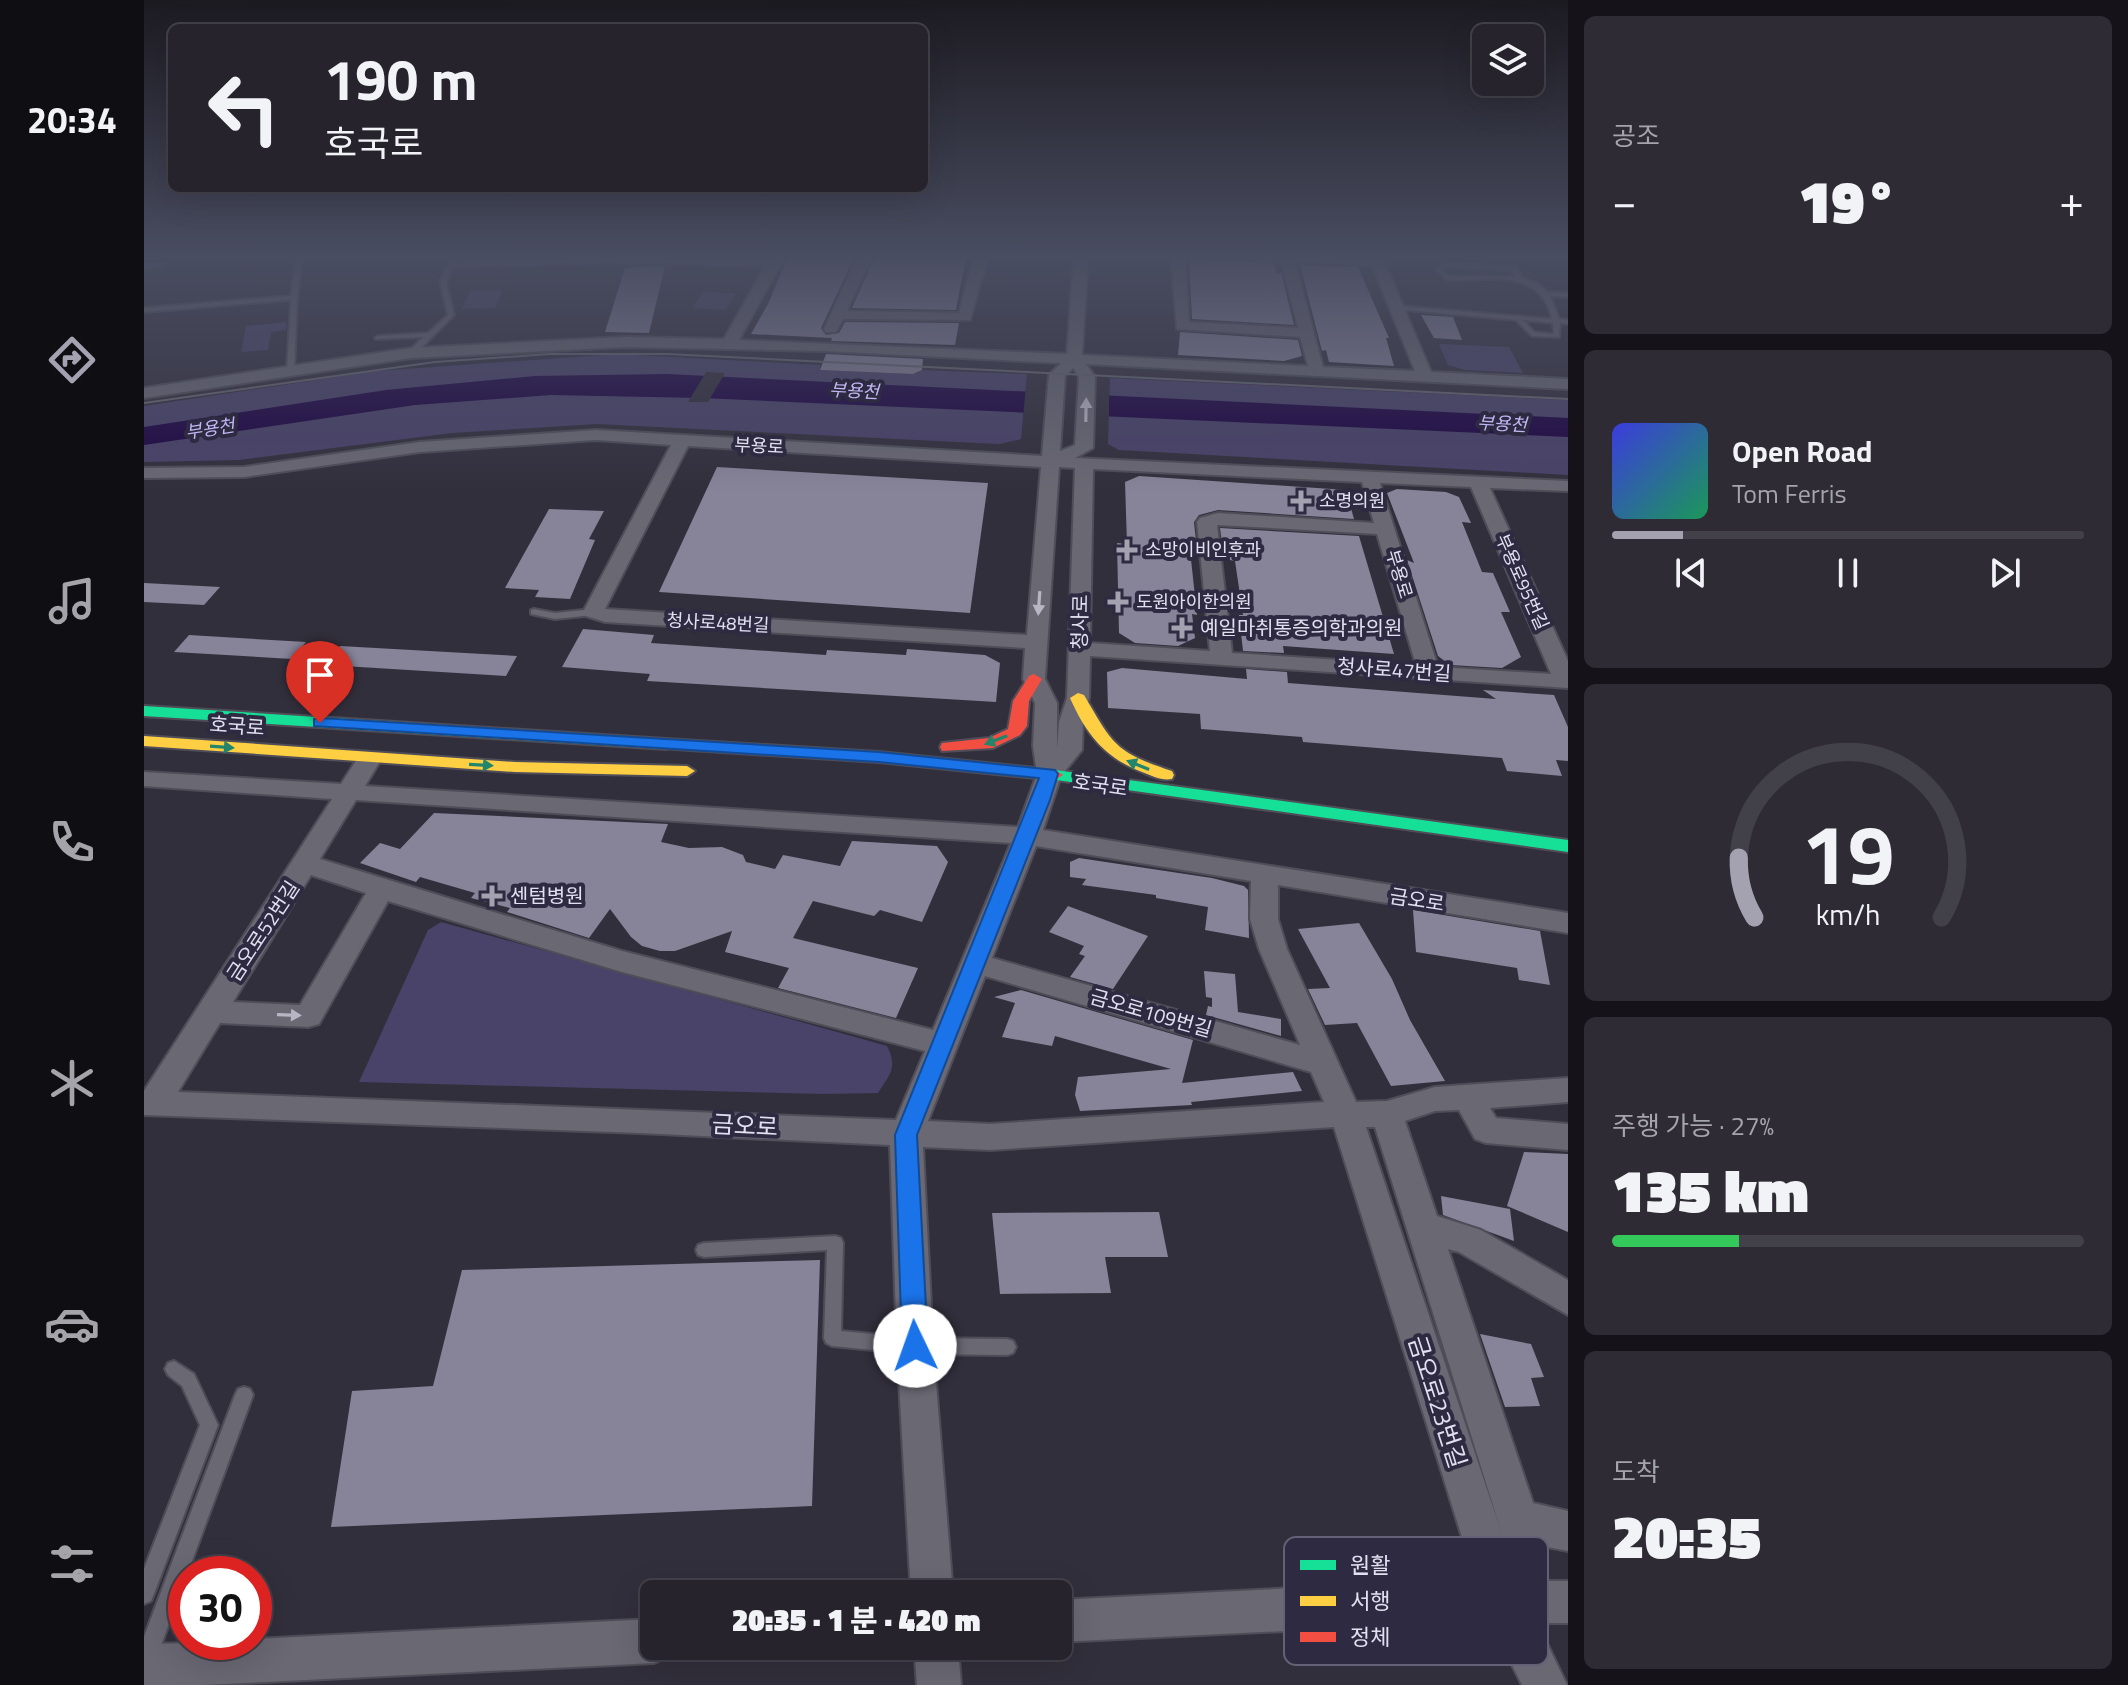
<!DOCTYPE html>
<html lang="ko">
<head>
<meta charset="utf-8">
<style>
	body { margin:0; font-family:"Titillium Web","Noto Sans KR",sans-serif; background:#2e2b35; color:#f1f3f6; height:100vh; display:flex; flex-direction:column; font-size:30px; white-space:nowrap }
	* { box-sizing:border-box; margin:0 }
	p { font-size:26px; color:#a4a4aa }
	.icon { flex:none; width:44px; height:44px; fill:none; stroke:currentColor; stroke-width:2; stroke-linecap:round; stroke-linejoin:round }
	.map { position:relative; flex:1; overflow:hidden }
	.panel { display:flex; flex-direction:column; gap:16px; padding:16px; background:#151319; width:560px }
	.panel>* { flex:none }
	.banner { position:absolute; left:24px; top:24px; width:760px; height:168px; border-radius:12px; box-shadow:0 8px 32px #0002,0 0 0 2px #424049; background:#26232d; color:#f1f3f6; overflow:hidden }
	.buttons { position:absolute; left:1328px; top:24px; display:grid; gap:16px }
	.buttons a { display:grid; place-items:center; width:72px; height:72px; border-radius:12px; background:#26232d; box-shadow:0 8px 32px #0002,0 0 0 2px #424049; font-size:40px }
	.speed { position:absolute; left:24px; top:1556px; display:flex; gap:16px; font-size:40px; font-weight:700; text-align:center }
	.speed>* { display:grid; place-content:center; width:104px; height:104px; border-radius:50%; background:#26232d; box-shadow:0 8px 32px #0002,0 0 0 2px #424049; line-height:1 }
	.speed .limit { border:12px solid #d22; background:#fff; color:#111 }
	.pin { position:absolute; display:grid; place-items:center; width:68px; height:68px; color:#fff; margin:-82px -34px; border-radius:50% 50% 50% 0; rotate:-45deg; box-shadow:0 0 8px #0007 }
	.pin .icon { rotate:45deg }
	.me { position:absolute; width:88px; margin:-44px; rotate:357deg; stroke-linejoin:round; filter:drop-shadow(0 0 6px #0008) }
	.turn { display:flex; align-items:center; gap:28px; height:168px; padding:0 24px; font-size:36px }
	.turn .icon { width:104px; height:104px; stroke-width:2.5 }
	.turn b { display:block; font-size:56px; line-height:68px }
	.big { font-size:60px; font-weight:800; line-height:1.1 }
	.panel .card { flex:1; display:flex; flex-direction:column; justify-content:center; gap:12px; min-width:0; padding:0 28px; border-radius:12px; background:#2e2b35 }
	.panel .dial { align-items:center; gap:0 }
	.dial svg { height:208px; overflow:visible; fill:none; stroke:#424049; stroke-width:7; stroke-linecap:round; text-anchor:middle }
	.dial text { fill:#f1f3f6; stroke:none }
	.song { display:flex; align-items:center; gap:24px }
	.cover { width:96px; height:96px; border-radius:12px; background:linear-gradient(135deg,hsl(240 70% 55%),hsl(150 70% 35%)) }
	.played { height:8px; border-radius:4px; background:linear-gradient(90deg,#a4a2b1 15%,#424049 15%) }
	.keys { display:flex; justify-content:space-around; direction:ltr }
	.heat { display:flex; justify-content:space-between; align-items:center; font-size:44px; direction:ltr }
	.charge { height:12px; border-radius:6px; background:linear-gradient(90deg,#34c759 27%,#424049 0) }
	.trip { position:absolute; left:496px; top:1580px; width:432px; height:80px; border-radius:12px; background:#26232d; box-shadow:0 8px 32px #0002,0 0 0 2px #424049; font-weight:800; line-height:80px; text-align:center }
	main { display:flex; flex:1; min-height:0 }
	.menu { display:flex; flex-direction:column; width:144px; justify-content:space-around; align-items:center; background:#0f0e12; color:#a4a4aa }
	.menu .icon { width:56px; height:56px }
	.menu .active { color:#a4a2b1 }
	.menu b { font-size:36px; color:#f1f3f6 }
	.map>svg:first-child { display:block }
	.green { fill:#494269 }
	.water { fill:#1d0443 }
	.pier { fill:#322f3c }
	.building { fill:#878399 }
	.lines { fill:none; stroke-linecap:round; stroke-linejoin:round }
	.lane-casing { stroke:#4f4d58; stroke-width:4 }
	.street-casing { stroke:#4f4d58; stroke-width:4 }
	.fast-casing { stroke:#4f4d58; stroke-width:4 }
	.slow-casing { stroke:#4f4d58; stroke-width:4 }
	.jam-casing { stroke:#4f4d58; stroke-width:4 }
	.lane { fill:#6a6873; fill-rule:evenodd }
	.street { fill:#6a6873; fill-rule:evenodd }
	.fast { fill:#16e098; fill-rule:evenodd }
	.slow { fill:#ffcf43; fill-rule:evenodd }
	.jam { fill:#f24e42; fill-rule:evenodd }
	.tram { stroke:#67656f; stroke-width:2 }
	.oneway { fill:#b8b6c4 }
	.oneway2 { fill:#22856c }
	.route { fill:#1a73e8; stroke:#114b97; stroke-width:2 }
	.poi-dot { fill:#a4a2b1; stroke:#2e2a41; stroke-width:3 }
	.labels { text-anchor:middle; stroke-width:8; stroke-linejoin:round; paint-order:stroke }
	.far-water-label { font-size:18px; font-style:italic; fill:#c1b7f4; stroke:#2e2a41 }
	.far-street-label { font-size:18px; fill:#e2e0f0; stroke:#2e2a41 }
	.far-poi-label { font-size:18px; fill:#e2e0f0; stroke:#2e2a41; text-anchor:start }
	.street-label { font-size:20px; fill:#e2e0f0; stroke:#2e2a41 }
	.poi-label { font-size:20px; fill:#e2e0f0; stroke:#2e2a41; text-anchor:start }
	.near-street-label { font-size:24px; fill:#e2e0f0; stroke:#2e2a41 }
	.key { fill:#2e2a41; stroke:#646176; stroke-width:2 }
	.key-label { font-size:22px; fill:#e2e0f0 }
</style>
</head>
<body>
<main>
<nav class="menu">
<b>20:34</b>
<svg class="icon active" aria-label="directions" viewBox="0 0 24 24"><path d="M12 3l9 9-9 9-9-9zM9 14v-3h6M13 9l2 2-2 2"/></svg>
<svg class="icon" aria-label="music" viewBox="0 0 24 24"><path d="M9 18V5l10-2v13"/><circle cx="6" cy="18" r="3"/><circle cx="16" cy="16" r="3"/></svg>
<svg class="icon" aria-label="phone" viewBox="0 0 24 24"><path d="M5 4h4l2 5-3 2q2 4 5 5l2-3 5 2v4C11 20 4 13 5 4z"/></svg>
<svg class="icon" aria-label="climate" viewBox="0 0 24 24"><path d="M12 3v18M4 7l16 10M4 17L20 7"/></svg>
<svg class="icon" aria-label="car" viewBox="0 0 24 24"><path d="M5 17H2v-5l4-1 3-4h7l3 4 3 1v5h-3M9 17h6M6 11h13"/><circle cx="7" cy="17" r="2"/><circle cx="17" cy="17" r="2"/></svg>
<svg class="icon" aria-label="filters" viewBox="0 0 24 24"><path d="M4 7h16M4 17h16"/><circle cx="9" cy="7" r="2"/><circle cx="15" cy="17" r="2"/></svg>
</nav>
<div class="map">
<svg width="1424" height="1685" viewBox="0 0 1424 1685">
	<rect width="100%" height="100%" fill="#322f3c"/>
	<!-- green -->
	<g class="green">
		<path d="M358,290L351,308L318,309L326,291Z"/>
		<path d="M559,292L592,293L582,310L549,308Z"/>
		<path d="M142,322V330L127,332L124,350L97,352L102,326Z"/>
		<path d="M1295,344L1365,347L1379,373L1321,370L1304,365Z"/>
		<path d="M474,354L676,365V370L770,374L778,370L883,374L877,439L855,444L453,424L308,433L95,460L0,462V406L232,371Z"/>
		<path d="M966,378L1424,400V475L975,450L964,444Z"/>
		<path d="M297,922L729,1042L743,1046C754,1068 746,1074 734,1093L679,1094L215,1082L284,930Z"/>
	</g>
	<!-- water -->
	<path class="water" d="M523,374L1424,418V437L558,398L407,395L271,405L0,445V427L242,390L391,376Z"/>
	<!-- pier -->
	<g class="pier">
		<path d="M562,372L581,373L564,402H544Z"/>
		<path d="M882,387L965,391V419L879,416Z"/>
	</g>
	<!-- building -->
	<g class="building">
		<path d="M644,256H711L677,328L682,335L695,333L701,322L815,323L811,345L687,341L688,338L607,334L624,304Z"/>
		<path d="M731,256H822L812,310L708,308Z"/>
		<path d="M1045,258L1130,264L1133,274L1137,272L1150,325L1048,319Z"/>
		<path d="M1156,265L1214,267L1245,338H1242L1250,366L1185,362L1182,350L1178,351Z"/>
		<path d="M499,266H521L505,333L461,332L481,268Z"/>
		<path d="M1277,315L1309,317L1318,340L1290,338Z"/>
		<path d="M1036,332L1154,340L1158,356L1140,361L1034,355Z"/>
		<path d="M682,354L779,359L778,370L769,374L676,370Z"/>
		<path d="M573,467L844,483L826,613L515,592Z"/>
		<path d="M995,476L1202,490L1210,519L1074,510L1055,515L1050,522L1053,550H1046L1053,615L1048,614L1051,638L1034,646L991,643L975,633L973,543L983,544L981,482Z"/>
		<path d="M1253,489L1302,492L1315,497L1327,523L1318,522L1338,572L1349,573L1366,612H1357L1377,657L1358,668L1306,665L1294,656L1263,560L1270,563L1243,493Z"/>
		<path d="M405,509L460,511L445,539L451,540L426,599L391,597L395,590L361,588Z"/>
		<path d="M1076,528L1215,536L1250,654L1139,646L1140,653L1099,651L1095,615H1099L1091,561L1086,560L1084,551H1079Z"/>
		<path d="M0,583L76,587L60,605L0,602Z"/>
		<path d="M439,629L510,635L507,643L682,655L683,650L762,655L763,649L841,655L856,663L852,702L503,681L506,674L418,667Z"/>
		<path d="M45,635L162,642L148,659L30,652Z"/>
		<path d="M196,646L373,656L362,676L183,665Z"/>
		<path d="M978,668L1103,679L1102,669L1143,672L1144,683L1352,699L1339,690L1410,695L1424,727V761L1412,760L1418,776L1363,771L1358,758L1159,742L1158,737L1057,729L1056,714L964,708L963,672Z"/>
		<path d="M290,813L524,824L517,842L545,848L578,847L599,855L602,862L631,869L639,855L696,866L708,841L793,846L804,862L778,922L736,910L730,916L669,901L649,938L774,968L752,1018L634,988L645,968L581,952L588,931L531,951H516L498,946L487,937L466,909L445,938L363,912L366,908L327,898L331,893L276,877L272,882L216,863L236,843L256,849Z"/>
		<path d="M935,858L1068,878L1100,886L1104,890L1105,938L1061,930L1064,907L1012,898V895L938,885L942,879L926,877V862Z"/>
		<path d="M924,906L1004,936L969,989L926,977L941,956L935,954L940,946L905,932Z"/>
		<path d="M1269,910L1396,931L1406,985L1375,980L1373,968L1272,952Z"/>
		<path d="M1215,923L1248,979L1266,1020L1301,1081L1247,1086L1213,1023L1181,1025L1164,989L1186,988L1154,929Z"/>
		<path d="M1060,971L1091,974L1094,1012L1137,1019V1036L1062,1015L1064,1006L1068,1007V998L1062,997Z"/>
		<path d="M877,990L1049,1040L1038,1083L1149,1072L1158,1091L1047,1102L1048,1105L936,1111L931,1095L934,1077L1027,1069L911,1036L908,1046L858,1037L871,1003L850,997Z"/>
		<path d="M1380,1152L1424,1154V1232L1363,1206Z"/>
		<path d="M1297,1196L1366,1209L1370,1241L1299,1215Z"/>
		<path d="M1015,1212L1024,1257H961L967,1293L856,1294L848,1213Z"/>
		<path d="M676,1260L668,1506L187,1527L208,1391L289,1386L318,1270Z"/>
		<path d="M1336,1334L1387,1344L1400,1377L1387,1378L1396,1406L1361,1407Z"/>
	</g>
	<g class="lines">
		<defs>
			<g id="lane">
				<path d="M148,256H155L158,259L153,299L150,372L143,370L147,300L0,312V308L147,296L152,260Z"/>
				<path d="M308,256H314L311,263L463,258L630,262L633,264L630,266L463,262L309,267L302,282L310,315L270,355L263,353L279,337L232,339L231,338L234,336L284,333L304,315L296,282Z"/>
				<path d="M1298,263L1371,267L1379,278L1395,284L1403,292L1424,293V297L1406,296L1415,319L1424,320V324L1416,323L1415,337L1388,336L1374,322L1373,320L1251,309L1250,308L1253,306L1408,319C1397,267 1345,281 1303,280L1292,270ZM1300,267L1367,270L1372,277L1305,276L1298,270ZM1379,320L1409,323L1410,334L1390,332Z"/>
				<path d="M20,264V266L0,269V265Z"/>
				<path d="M390,609L411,613L449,609L454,612L449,615L411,619L387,614V610Z"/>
				<path d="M691,1236L697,1238L699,1243L697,1331L771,1338L863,1339L869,1341L872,1347L869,1353L863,1355L771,1354L688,1346L682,1343L680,1338L683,1250L560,1257L554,1255L552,1250L554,1245L560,1243Z"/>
				<path d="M30,1361L50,1374L74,1425L10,1594L7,1601L0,1604V1569L56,1425L38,1386L24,1375L21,1369L24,1363Z"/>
				<path d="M100,1387L106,1389L109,1395L12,1659L9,1666L2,1669L0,1668V1637L91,1395L94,1389Z"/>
			</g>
			<g id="street">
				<path d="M627,256H641L595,340L923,354L930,256H944L938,355L1164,366L1156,337L1033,329L1027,256H1041L1045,322L1154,328L1137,261L1109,260L1102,256H1238L1287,372L1424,379V389L942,364L951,377L949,448L931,458L1424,481V491L1346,488L1424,661V688L946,656L945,698L939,722L938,750L917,776L899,830L1424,913V933L1134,885V919L1143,949L1212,1102L1243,1101L1291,1087L1424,1078V1102L1346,1108L1352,1118L1424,1124V1150L1342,1143L1331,1139L1315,1110L1291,1111L1261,1121L1293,1216L1337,1230L1424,1280V1315L1315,1252L1304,1249L1389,1503L1424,1511V1551L1398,1546L1399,1581H1424V1623H1404L1399,1635L1423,1685H1378L1346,1621L914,1642V1600L1331,1579L1190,1127L846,1150L779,1147L789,1346L809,1594H767L753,1346L746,1145L496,1133L0,1115V1091L188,799L0,786V772L197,784L217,753H235L238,758L221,786L874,827L893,774L889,746L891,703L879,679L881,648L461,622L442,616L439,612L527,445L452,440L276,452L100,477L0,478V468L100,467L276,442L452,430L898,456L905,375L917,363L679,351L481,347L267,358L0,398V388L267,348L481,337L580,339ZM1151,262L1228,265L1271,371L1179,367ZM929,368L935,377L931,445L916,451L921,376ZM544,446L897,467L883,635L461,609ZM915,467L931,468L923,698L915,722L913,749V703L901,679ZM949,469L1218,482L1230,523L1074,513L1056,518L1053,522L1066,651L946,643ZM1236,483L1327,487L1407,674L1294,667ZM1073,525L1233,534L1272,665L1088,653ZM212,800L867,843L789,1030L478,951L176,859ZM892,846L1107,881L1106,919L1115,949L1156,1045L848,958ZM167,875L222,893L156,1005L89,1002ZM244,901L478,972L781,1051L752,1120L34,1092L76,1023L164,1027L175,1024ZM841,976L1167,1072L1180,1102L846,1124L784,1121ZM1222,1127H1231L1357,1531Z"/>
				<path d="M714,256H728L703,311L815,313L830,256H844L826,320L699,319L692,332H682L680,329Z"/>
				<path d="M510,1619V1646H530L525,1656L510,1663L60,1685H0V1644L110,1642V1639Z"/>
				<path d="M770,1646H814L817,1685H773Z"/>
			</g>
			<g id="fast">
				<path d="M0,706L522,739L530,744L522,749L0,716Z"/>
				<path d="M911,770L1424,840V852L905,779L903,775L905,771Z"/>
			</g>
			<g id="slow">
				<path d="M934,693L940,695C969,744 970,752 1028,771L1030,775L1028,779C1018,781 1008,776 998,772C961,758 942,734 926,698Z"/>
				<path d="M0,736L371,762L543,766L551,771L543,776L371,772L0,746Z"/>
			</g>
			<g id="jam">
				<path d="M890,674L898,679L885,701L883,726L876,735L849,748L798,751L796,747L798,743L845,738L864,729L869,701L885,676Z"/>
				<path d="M522,739L735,752L911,770L919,775L911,780L735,762L516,748L514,744Z"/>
			</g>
		</defs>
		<!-- lane casing -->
		<use href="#lane" class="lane-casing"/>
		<!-- street casing -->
		<use href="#street" class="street-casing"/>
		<!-- fast casing -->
		<use href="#fast" class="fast-casing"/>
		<!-- slow casing -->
		<use href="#slow" class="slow-casing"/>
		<!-- jam casing -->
		<use href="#jam" class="jam-casing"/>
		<!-- lane -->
		<use href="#lane" class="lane"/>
		<!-- street -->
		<use href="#street" class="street"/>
		<!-- fast -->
		<use href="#fast" class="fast"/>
		<!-- slow -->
		<use href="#slow" class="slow"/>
		<!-- jam -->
		<use href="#jam" class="jam"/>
		<!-- tram -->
		<path class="tram" d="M0,403L291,362L406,354H523L1424,399"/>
	</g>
	<!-- one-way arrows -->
	<defs><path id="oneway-solid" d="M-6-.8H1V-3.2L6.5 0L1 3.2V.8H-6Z" transform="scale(2)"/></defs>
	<g class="oneway">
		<use href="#oneway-solid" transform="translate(942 410) rotate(-89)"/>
		<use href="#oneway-solid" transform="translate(895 603) rotate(94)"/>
		<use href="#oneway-solid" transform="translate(145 1015) rotate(2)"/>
	</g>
	<g class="oneway2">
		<use href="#oneway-solid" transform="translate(852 740) rotate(159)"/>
		<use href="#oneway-solid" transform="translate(78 747) rotate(4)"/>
		<use href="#oneway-solid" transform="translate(337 765) rotate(3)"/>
		<use href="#oneway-solid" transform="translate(994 765) rotate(-158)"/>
	</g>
	<!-- sky -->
	<linearGradient id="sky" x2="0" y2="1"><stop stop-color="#1c1a21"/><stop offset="0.52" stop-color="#494d61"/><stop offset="1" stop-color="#494d61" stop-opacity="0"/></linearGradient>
	<rect width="1424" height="492" fill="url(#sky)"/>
	<!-- route -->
	<path class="route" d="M176,718L735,752L911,770L914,774L906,800L773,1135L784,1346L780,1355L771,1358L762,1355L758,1346L751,1135L895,778L735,762L170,726V719Z"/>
	<!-- markers -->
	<g class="poi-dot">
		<path d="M1153 489h8v8h8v8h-8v8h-8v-8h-8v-8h8z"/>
		<path d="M979 538h8v8h8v8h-8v8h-8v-8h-8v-8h8z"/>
		<path d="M970 590h8v8h8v8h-8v8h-8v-8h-8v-8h8z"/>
		<path d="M1034 616h8v8h8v8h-8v8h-8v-8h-8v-8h8z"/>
		<path d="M344 884h8v8h8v8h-8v8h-8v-8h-8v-8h8z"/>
	</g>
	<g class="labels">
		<!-- far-water labels -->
		<g class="far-water-label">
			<text transform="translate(710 391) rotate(3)" y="6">부용천</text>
			<text transform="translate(1358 424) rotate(3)" y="6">부용천</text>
			<text transform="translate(66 429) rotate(-9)" y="6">부용천</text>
		</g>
		<!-- far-street labels -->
		<g class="far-street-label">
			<text transform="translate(615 446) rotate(3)" y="6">부용로</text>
			<text transform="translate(1255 574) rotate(73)" y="6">부용로</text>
			<text transform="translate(1378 582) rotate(66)" y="6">부용로95번길</text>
			<text transform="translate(574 623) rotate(3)" y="6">청사로48번길</text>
		</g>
		<!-- far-poi labels -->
		<g class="far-poi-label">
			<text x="1175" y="507">소명의원</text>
			<text x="1001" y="556">소망이비인후과</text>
			<text x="992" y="608">도원아이한의원</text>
		</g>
		<!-- street labels -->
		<g class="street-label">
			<text transform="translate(936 622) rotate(-89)" y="7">청사로</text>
			<text transform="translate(1250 670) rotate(4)" y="7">청사로47번길</text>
			<text transform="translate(93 726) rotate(4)" y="7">호국로</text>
			<text transform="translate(956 785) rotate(8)" y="7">호국로</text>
			<text transform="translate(1273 900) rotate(9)" y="7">금오로</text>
			<text transform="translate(119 931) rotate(-57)" y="7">금오로52번길</text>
			<text transform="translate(1007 1013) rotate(16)" y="7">금오로109번길</text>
		</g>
		<!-- poi labels -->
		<g class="poi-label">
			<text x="1056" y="635">예일마취통증의학과의원</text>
			<text x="366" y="903">센텀병원</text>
		</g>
		<!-- near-street labels -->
		<g class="near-street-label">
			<text transform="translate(601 1126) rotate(3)" y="8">금오로</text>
			<text transform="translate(1293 1402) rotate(72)" y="8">금오로23번길</text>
		</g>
	</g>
	<!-- legend -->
	<rect x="1140" y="1537" width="264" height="128" rx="12" class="key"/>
	<rect x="1156" y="1560" width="36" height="10" fill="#16e098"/>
	<rect x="1156" y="1596" width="36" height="10" fill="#ffcf43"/>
	<rect x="1156" y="1632" width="36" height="10" fill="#f24e42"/>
	<g class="key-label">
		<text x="1206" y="1573">원활</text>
		<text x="1206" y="1609">서행</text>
		<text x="1206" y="1645">정체</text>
	</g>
</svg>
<div class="buttons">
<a><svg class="icon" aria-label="layers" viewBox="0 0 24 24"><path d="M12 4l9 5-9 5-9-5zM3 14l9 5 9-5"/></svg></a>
</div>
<div class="speed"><div class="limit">30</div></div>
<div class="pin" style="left:176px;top:723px;background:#d93025"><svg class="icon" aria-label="arrive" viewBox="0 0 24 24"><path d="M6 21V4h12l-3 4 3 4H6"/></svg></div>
<svg class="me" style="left:771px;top:1346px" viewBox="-20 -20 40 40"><circle r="19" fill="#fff"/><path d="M0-13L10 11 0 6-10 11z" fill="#1a73e8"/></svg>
<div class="trip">20:35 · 1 분 · 420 m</div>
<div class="banner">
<div class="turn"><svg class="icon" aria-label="left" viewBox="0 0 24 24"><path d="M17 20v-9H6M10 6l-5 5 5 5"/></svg><div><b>190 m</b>호국로</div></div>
</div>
</div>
<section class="panel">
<div class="card"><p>공조</p>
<div class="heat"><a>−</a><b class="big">19°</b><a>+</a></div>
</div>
<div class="card">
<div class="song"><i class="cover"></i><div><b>Open Road</b><p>Tom Ferris</p></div></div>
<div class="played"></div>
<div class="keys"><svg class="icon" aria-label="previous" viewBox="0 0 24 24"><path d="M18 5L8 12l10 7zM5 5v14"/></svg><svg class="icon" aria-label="pause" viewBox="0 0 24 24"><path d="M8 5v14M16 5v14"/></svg><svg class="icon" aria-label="next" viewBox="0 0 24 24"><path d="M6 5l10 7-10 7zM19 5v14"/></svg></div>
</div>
<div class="card dial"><svg viewBox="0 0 100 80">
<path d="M14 69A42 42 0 1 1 86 69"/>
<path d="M14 69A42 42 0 0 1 8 46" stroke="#a4a2b1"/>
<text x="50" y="56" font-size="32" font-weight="700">19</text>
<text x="50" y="72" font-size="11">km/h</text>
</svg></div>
<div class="card"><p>주행 가능 · 27%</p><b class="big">135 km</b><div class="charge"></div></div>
<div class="card"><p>도착</p><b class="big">20:35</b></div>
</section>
</main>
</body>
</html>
